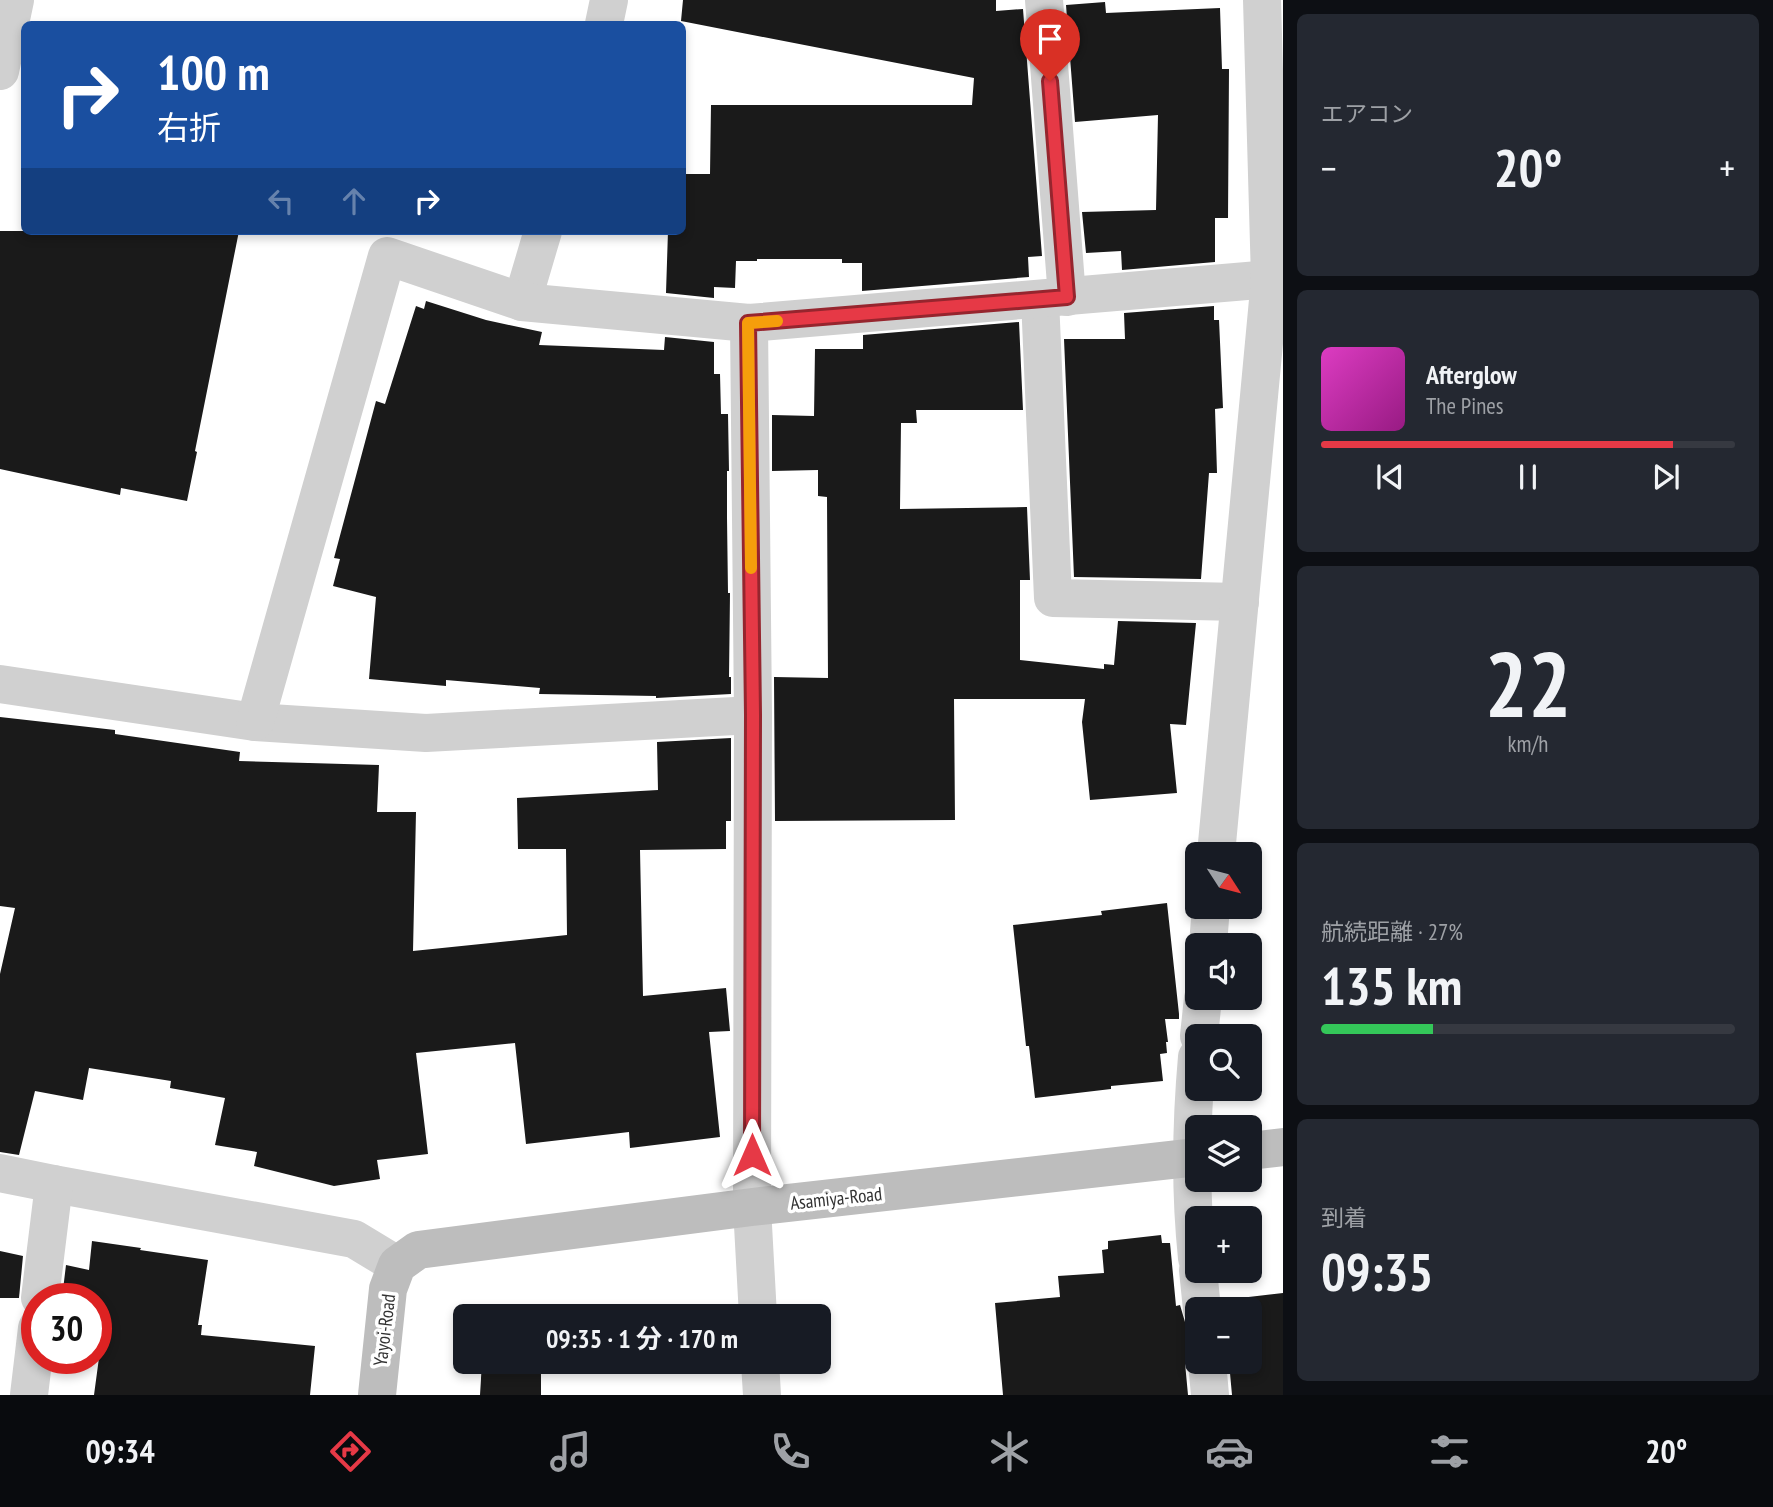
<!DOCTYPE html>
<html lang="ja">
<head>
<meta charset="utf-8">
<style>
	body { margin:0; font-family:"PT Sans Narrow","Noto Sans JP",sans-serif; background:#242831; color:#f1f3f6; height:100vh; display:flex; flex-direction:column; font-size:26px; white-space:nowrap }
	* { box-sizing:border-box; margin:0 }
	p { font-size:23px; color:#9ea1a6 }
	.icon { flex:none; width:38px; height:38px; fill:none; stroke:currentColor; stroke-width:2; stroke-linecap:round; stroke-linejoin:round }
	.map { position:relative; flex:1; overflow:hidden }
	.details { display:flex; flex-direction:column; gap:14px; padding:14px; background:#0d0f14; width:490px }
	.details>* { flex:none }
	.top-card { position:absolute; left:21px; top:21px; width:665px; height:214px; border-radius:10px; box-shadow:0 4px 10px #0003; background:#1a4fa0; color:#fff; overflow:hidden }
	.needle { width:46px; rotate:126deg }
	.tools { position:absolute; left:1185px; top:842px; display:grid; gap:14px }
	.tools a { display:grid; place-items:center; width:77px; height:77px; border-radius:10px; background:#171b24; box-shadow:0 4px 10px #0003; font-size:35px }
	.speed { position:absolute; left:21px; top:1283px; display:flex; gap:14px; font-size:35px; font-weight:700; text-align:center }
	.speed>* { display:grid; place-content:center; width:91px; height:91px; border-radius:50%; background:#171b24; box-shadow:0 4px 10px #0003; line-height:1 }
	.speed .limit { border:10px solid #d22; background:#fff; color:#111 }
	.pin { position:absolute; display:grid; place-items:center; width:60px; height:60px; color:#fff; margin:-72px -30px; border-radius:50% 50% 50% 0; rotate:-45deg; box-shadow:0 0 7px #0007 }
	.pin .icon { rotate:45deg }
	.me { position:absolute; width:77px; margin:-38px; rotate:0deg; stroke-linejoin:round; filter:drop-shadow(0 0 5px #0008) }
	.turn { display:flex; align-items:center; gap:24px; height:147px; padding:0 21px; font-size:32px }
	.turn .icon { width:91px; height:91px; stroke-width:2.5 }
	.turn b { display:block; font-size:49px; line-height:60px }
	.lanes { display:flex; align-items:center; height:66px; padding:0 21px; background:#0003; justify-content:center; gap:35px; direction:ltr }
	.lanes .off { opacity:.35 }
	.big { font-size:52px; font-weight:700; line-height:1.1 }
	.details .card { flex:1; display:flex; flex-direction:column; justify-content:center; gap:10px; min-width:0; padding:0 24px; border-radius:10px; background:#242831 }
	.details .dial { align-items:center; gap:0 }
	.dial b { font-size:91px; line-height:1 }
	.song { display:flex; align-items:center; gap:21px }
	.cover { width:84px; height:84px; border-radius:10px; background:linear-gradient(135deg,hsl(310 70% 55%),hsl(310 70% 35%)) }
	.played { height:7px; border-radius:4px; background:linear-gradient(90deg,#e63946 85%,#363941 85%) }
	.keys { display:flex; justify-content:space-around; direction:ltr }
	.heat { display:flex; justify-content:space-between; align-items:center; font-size:38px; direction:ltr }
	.charge { height:10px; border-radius:5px; background:linear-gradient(90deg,#34c759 27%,#363941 0) }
	.trip { position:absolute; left:453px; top:1304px; width:378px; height:70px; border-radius:10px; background:#171b24; box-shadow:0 4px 10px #0003; font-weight:700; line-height:70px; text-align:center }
	.menu { display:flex; height:112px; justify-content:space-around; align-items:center; background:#090b0e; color:#9ea1a6 }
	.menu .icon { width:49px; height:49px }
	.menu .on { color:#e63946 }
	.menu b { font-size:32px; color:#f1f3f6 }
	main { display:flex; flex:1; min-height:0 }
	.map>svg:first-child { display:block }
	.building { fill:#1a1a1a }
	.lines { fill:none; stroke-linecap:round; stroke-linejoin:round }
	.street { stroke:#d0d0d0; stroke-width:38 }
	.secondary { stroke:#bdbdbd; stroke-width:38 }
	.route-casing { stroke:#96252e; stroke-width:18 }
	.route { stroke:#e63946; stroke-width:12 }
	.slow { stroke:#f59e0b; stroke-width:12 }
	.labels { text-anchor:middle; stroke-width:7; stroke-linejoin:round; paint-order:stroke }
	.street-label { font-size:19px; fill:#333; stroke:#fff }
</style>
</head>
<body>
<main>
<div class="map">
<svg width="1283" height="1395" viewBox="0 0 1283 1395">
	<rect width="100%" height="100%" fill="#fff"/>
	<!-- building -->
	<g class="building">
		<path d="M683,0H996V11L1023,9L1042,256L1028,257L1029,277L862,291V263H842V259H757V261H736L735,288L714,287V298L666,293L668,231H682V174H710L711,105H972L974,78L681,21Z"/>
		<path d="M1105,2L1106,13L1220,8L1222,69H1229L1228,218H1215V262L1122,270L1121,251L1086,253L1082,212L1156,210L1158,115L1075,122L1066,5Z"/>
		<path d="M0,231H239L195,451L197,452L187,501L121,488L120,495L0,469Z"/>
		<path d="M426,301L486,320L542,332L539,345L664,350L665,337L714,342V374H720L721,414H728L729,471H727V518L728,593H730L729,677H731V694L656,698V696L539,694L540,688L446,680V686L369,679L376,597L333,586L340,559L334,558L376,401L385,404L416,306L424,309Z"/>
		<path d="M1214,306V320H1219L1223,408L1215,409L1217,473H1209L1201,579L1074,577L1064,339H1125L1124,313Z"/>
		<path d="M1019,322L1023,410H916L917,423H901L900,509L1027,507L1030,580H1020V660L1104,669V664L1114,665L1118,621L1196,623L1186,725L1170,724L1177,793L1090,800L1082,722L1085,699H954L955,820L775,821L774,677L828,678L827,497L818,496V470L772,471V415L814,416L815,349H863V335Z"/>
		<path d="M0,717L115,730V734L240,752L239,761L379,765L377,812H416L413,951L567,935L566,849H518L517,798L658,790L657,742L731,738V821H726V849L640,850L643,996L726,988L730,1031L709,1032L720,1137L630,1148L629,1132L526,1144L515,1043L416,1053L428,1154L377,1160L380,1179L334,1186L254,1166L257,1152L215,1145L225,1098L170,1088L171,1081L89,1068L83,1100L35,1091L19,1155L0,1152V974L15,908L0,906Z"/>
		<path d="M1167,903L1179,1014V1019H1165L1168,1042H1166L1167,1053L1160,1054L1163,1081L1111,1086V1089L1035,1098L1029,1046H1026L1013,925L1102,915L1101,911Z"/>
		<path d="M1161,1235L1162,1243H1170L1176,1306L1180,1305L1185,1322L1192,1329L1197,1330V1343L1188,1352L1185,1363L1188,1395H1003L995,1303L1060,1297L1058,1276L1104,1273L1102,1250L1108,1249V1241Z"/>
		<path d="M92,1241L141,1248L140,1250L208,1260L198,1325H202L201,1335L315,1346L310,1395H94L103,1328L96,1327V1298H62L66,1265L89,1270Z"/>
		<path d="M0,1251L23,1256L19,1298H0Z"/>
		<path d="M1283,1293V1395H1232L1229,1362H1250V1309H1223V1300Z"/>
		<path d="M484,1309L541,1310V1316H484Z"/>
		<path d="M482,1362H541V1395H480Z"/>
	</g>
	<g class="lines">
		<!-- street -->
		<g class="street">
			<path d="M1044,0L1067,297"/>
			<path d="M604,24L609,0"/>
			<path d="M0,71L15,0"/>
			<path d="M1040,299L1053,598L1240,602"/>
			<path d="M522,302L543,231"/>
			<path d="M749,323L753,715L752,1207L758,1316"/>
			<path d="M0,684L255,722L426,733L753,715"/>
			<path d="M255,722L387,256L522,302L749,323L1283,278"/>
			<path d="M1216,854L1270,279L1262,0"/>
			<path d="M1208,945L1211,906"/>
			<path d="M1199,1036L1203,998"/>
			<path d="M1197,1057C1191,1124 1190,1191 1197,1258"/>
			<path d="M0,1173L54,1184L354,1239L397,1265"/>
			<path d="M1198,1270L1202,1309"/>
			<path d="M40,1298L54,1184"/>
			<path d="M760,1362L762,1395"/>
			<path d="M1207,1362L1210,1395"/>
			<path d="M29,1395L37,1328"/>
		</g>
		<!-- secondary -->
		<g class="secondary">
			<path d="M1250,1151L1283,1147"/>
			<path d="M377,1395L388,1289L397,1265L418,1250L752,1207L1197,1157"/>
		</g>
	</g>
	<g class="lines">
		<defs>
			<path id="route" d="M752,1155L753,715L748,323L1067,297L1050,81"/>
		</defs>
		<!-- route casing -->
		<use href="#route" class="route-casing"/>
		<!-- route -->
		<use href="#route" class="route"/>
		<!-- slow -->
		<path class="slow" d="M751,568L748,323L777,321"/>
	</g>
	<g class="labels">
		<!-- street labels -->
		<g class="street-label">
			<text transform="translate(836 1198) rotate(-6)" y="7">Asamiya-Road</text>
			<text transform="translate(384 1330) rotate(-83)" y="7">Yayoi-Road</text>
		</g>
	</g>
</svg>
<div class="tools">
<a><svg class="needle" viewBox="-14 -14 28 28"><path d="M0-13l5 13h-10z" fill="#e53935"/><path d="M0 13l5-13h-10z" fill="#9ea1a6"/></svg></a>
<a><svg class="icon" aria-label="sound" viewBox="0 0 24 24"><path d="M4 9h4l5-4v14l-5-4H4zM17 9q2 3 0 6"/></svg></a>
<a><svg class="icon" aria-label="search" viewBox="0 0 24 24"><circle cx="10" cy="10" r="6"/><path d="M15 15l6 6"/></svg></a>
<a><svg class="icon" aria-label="layers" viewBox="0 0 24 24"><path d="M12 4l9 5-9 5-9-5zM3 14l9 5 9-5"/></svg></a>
<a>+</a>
<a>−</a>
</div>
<div class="speed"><div class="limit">30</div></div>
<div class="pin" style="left:1050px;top:81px;background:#d93025"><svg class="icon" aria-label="arrive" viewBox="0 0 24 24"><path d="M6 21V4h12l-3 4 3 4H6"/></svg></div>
<svg class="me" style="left:752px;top:1155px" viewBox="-20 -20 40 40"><path d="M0-17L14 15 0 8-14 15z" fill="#e63946" stroke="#fff" stroke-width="4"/></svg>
<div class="trip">09:35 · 1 分 · 170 m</div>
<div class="top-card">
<div class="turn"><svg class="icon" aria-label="right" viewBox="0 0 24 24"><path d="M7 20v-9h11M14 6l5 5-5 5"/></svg><div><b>100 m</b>右折</div></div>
<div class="lanes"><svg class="icon off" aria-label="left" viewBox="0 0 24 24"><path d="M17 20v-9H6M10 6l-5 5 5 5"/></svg><svg class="icon off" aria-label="ahead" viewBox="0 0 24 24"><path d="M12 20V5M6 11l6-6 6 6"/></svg><svg class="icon" aria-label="right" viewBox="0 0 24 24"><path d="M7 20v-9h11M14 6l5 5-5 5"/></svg></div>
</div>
</div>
<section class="details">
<div class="card"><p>エアコン</p>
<div class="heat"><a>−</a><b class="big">20°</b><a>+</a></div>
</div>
<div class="card">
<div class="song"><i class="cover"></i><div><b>Afterglow</b><p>The Pines</p></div></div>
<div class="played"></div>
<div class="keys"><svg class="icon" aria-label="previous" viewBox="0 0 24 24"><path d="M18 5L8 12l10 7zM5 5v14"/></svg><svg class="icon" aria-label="pause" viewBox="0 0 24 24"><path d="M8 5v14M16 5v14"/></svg><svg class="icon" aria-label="next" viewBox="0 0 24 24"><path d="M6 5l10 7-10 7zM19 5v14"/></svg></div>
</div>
<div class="card dial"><b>22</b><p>km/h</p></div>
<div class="card"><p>航続距離 · 27%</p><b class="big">135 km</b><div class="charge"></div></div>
<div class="card"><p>到着</p><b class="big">09:35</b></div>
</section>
</main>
<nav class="menu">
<b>09:34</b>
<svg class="icon on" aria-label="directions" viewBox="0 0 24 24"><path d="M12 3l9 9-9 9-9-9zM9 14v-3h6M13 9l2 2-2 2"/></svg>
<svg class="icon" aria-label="music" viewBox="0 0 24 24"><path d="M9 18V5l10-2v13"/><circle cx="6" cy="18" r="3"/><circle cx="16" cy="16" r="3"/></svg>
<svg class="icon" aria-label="phone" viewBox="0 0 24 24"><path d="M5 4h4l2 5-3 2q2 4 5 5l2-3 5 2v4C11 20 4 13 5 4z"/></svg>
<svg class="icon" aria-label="climate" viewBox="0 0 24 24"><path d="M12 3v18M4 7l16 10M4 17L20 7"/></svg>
<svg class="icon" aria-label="car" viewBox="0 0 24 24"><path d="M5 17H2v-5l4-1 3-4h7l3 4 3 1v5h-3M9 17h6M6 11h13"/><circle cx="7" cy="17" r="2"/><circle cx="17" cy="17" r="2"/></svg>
<svg class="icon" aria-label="filters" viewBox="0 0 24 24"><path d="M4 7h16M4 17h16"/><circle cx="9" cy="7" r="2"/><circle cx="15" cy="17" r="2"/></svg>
<b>20°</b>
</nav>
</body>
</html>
